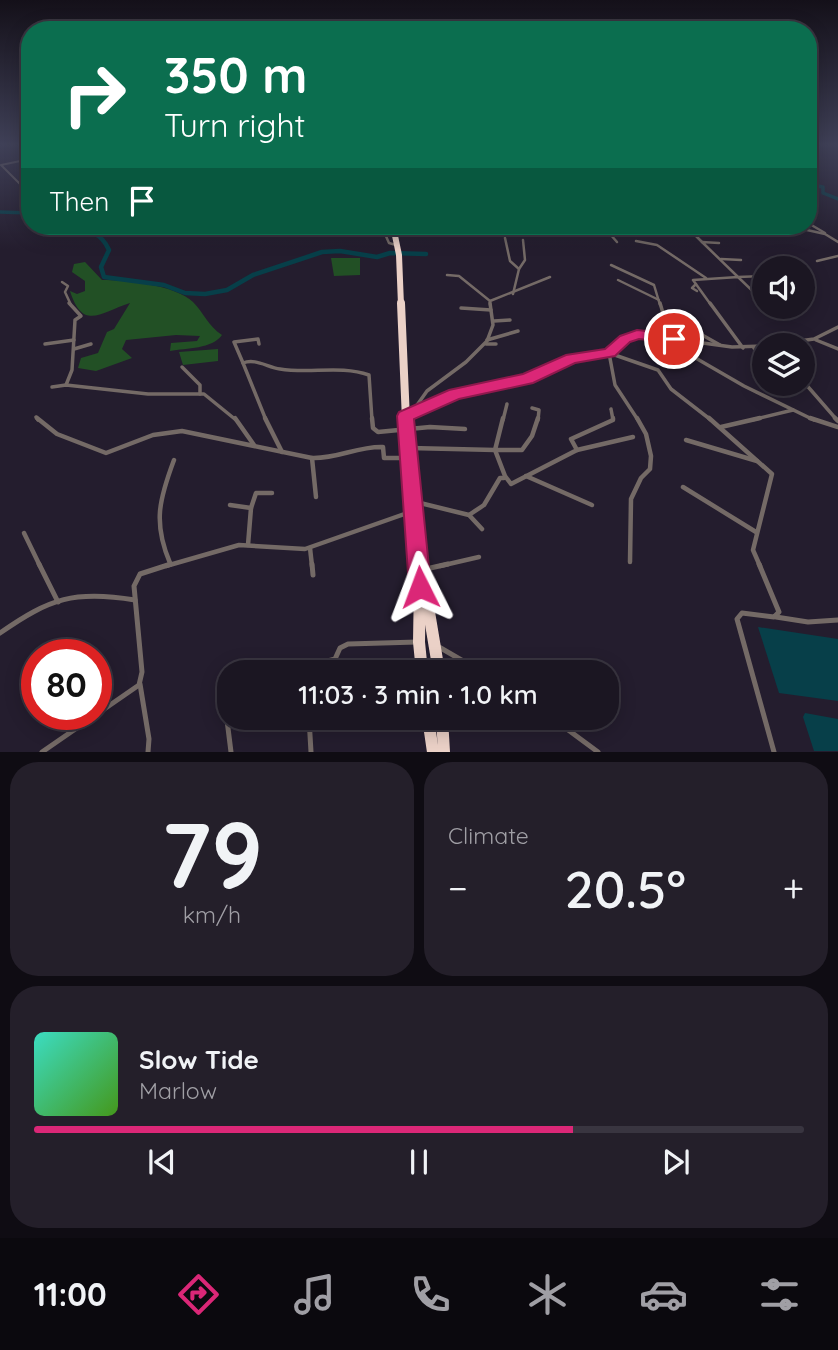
<!DOCTYPE html>
<html lang="en">
<head>
<meta charset="utf-8">
<style>
	body { margin:0; font-family:Quicksand,sans-serif; background:#241f2a; color:#f1f3f6; height:100vh; display:flex; flex-direction:column; font-size:26px; white-space:nowrap }
	* { box-sizing:border-box; margin:0 }
	p { font-size:23px; color:#a09fa5 }
	.icon { flex:none; width:38px; height:38px; fill:none; stroke:currentColor; stroke-width:2; stroke-linecap:round; stroke-linejoin:round }
	.map { position:relative; height:752px; overflow:hidden }
	.drawer { display:flex; flex-direction:column; gap:10px; padding:10px; background:#0f0c13; flex:1 }
	.drawer>* { flex:none }
	.banner { position:absolute; left:21px; top:21px; width:796px; height:214px; border-radius:28px; box-shadow:0 4px 18px #0003,0 0 0 2px #393540; background:#0b6e4f; color:#fff; overflow:hidden }
	.controls { position:absolute; left:752px; top:256px; display:grid; gap:14px }
	.controls a { display:grid; place-items:center; width:63px; height:63px; border-radius:50%; background:#1b1622; box-shadow:0 4px 18px #0003,0 0 0 2px #393540; font-size:35px }
	.speed { position:absolute; left:21px; top:639px; display:flex; gap:14px; font-size:35px; font-weight:700; text-align:center }
	.speed>* { display:grid; place-content:center; width:91px; height:91px; border-radius:50%; background:#1b1622; box-shadow:0 4px 18px #0003,0 0 0 2px #393540; line-height:1 }
	.speed .limit { border:10px solid #d22; background:#fff; color:#111 }
	.pin { position:absolute; display:grid; place-items:center; width:60px; height:60px; color:#fff; margin:-30px; border:4px solid #fff; border-radius:50%; box-shadow:0 2px 7px #0007 }
	.me { position:absolute; width:77px; margin:-38px; rotate:357deg; stroke-linejoin:round; filter:drop-shadow(0 0 5px #0008) }
	.turn { display:flex; align-items:center; gap:24px; height:147px; padding:0 28px; font-size:32px }
	.turn .icon { width:91px; height:91px; stroke-width:2.5 }
	.turn b { display:block; font-size:49px; line-height:60px }
	.then { display:flex; align-items:center; height:66px; padding:0 28px; background:#0003; gap:14px; font-size:26px }
	.big { font-size:52px; font-weight:600; line-height:1.1 }
	.drawer .card { flex:1; display:flex; flex-direction:column; justify-content:center; gap:10px; min-width:0; padding:0 24px; border-radius:28px; background:#241f2a }
	.drawer .dial { align-items:center; gap:0 }
	.dial b { font-size:91px; line-height:1 }
	.song { display:flex; align-items:center; gap:21px }
	.cover { width:84px; height:84px; border-radius:10px; background:linear-gradient(135deg,hsl(170 70% 55%),hsl(100 70% 35%)) }
	.played { height:7px; border-radius:4px; background:linear-gradient(90deg,#db2777 70%,#393540 70%) }
	.keys { display:flex; justify-content:space-around; direction:ltr }
	.heat { display:flex; justify-content:space-between; align-items:center; font-size:38px; direction:ltr }
	.drawer .tiles { flex:1; display:grid; gap:10px; grid-template-columns:1fr 1fr }
	.card:last-child { grid-column:span 2 }
	.trip { position:absolute; left:217px; top:660px; width:402px; height:70px; border-radius:28px; background:#1b1622; box-shadow:0 4px 18px #0003,0 0 0 2px #393540; font-weight:600; line-height:70px; text-align:center }
	.tabs { display:flex; height:112px; justify-content:space-around; align-items:center; background:#0b090e; color:#a09fa5 }
	.tabs .icon { width:49px; height:49px }
	.tabs .selected { color:#db2777 }
	.tabs b { font-size:32px; color:#f1f3f6 }
	.map>svg:first-child { display:block }
	.green { fill:#225025 }
	.water { fill:#073f49 }
	.lines { fill:none; stroke-linecap:round; stroke-linejoin:round }
	.river-far1 { stroke:#073f49; stroke-width:3.5 }
	.river { stroke:#073f49; stroke-width:4.5 }
	.street-far4 { stroke:#746a66; stroke-width:2 }
	.street-far3 { stroke:#746a66; stroke-width:2.5 }
	.street-far2 { stroke:#746a66; stroke-width:3.5 }
	.street-far1 { stroke:#746a66; stroke-width:4.5 }
	.street { stroke:#746a66; stroke-width:5 }
	.highway-far3 { stroke:#ebd1c7; stroke-width:6 }
	.highway-far2 { stroke:#ebd1c7; stroke-width:8 }
	.highway-far1 { stroke:#ebd1c7; stroke-width:10 }
	.highway { stroke:#ebd1c7; stroke-width:12 }
	.route { fill:#db2777; stroke:#8e194d; stroke-width:2 }
</style>
</head>
<body>
<div class="map">
<svg width="838" height="752" viewBox="0 0 838 752">
	<rect width="100%" height="100%" fill="#241d2e"/>
	<!-- green -->
	<g class="green">
		<path d="M331,258H360V275L334,276Z"/>
		<path d="M85,262L102,280C125,280 176,285 193,302C204,313 208,326 222,335C212,349 187,348 170,351L171,343L197,341L200,336L176,335L126,340L122,349L132,358L96,371L78,368L81,358L98,353L107,332L114,329L130,303C101,312 83,332 70,291L77,294L85,291V281L72,272L74,264Z"/>
		<path d="M218,349V361L183,365L179,352Z"/>
	</g>
	<!-- water -->
	<g class="water">
		<path d="M758,627L838,639V701L779,693Z"/>
		<path d="M805,713L838,719V751H814L803,717Z"/>
	</g>
	<g class="lines">
		<!-- river-far1 -->
		<g class="river-far1">
			<path d="M808,184L823,187V193L838,199"/>
			<path d="M0,212L30,213"/>
		</g>
		<!-- river -->
		<g class="river">
			<path d="M52,226C74,233 97,223 109,250L101,267L104,277L164,285L185,293L205,294L227,290L253,275L322,252L340,251L377,257L390,253L426,254"/>
			<path d="M91,232L100,226"/>
		</g>
		<!-- street-far4 -->
		<path class="street-far4" d="M30,159L1,165L22,186L30,187"/>
		<!-- street-far3 -->
		<g class="street-far3">
			<path d="M808,223L825,233"/>
			<path d="M373,226L385,234L389,243L396,245"/>
			<path d="M603,226L617,242"/>
			<path d="M686,226L702,242"/>
			<path d="M703,226L706,231"/>
			<path d="M789,226L825,234L838,242"/>
			<path d="M505,238L510,261L519,269L513,294"/>
			<path d="M636,241L657,245L706,278"/>
			<path d="M719,243L702,242L738,277L765,276"/>
			<path d="M721,259L741,260"/>
			<path d="M817,261L838,256"/>
			<path d="M611,265L654,285L660,305"/>
			<path d="M519,269L525,260L523,240"/>
			<path d="M447,275L459,276L490,301"/>
			<path d="M618,280L659,300"/>
			<path d="M62,282L68,286L65,292L71,305"/>
			<path d="M696,284L692,288L697,291"/>
			<path d="M490,305V301L550,277"/>
			<path d="M711,305L693,280L738,277L764,302"/>
		</g>
		<!-- street-far2 -->
		<g class="street-far2">
			<path d="M660,303L663,313L720,345"/>
			<path d="M710,303L743,348"/>
			<path d="M461,308L491,310"/>
			<path d="M494,321L510,320"/>
			<path d="M661,338L744,386L814,420"/>
			<path d="M487,340L518,331"/>
			<path d="M816,340L838,349"/>
			<path d="M45,344L74,340"/>
			<path d="M486,344H496"/>
			<path d="M769,345L814,339L838,327"/>
			<path d="M754,348L765,360"/>
			<path d="M74,349L91,344"/>
			<path d="M243,363L234,342L258,339L259,344"/>
			<path d="M182,367L200,385V394"/>
			<path d="M803,381L837,420"/>
			<path d="M66,385L72,370L75,320L81,316L69,303"/>
			<path d="M52,387L66,385L148,394H204L236,420"/>
			<path d="M532,408L539,410L538,420"/>
			<path d="M611,409L613,420"/>
			<path d="M407,415L469,390L527,379L562,361L609,353L625,339L637,334L732,347L765,346"/>
			<path d="M410,415L427,391L466,362L487,341L493,325L490,303"/>
			<path d="M36,417L38,420"/>
			<path d="M266,420L243,363C255,358 267,367 280,369C310,374 340,365 369,375L372,420"/>
			<path d="M503,420L507,404"/>
			<path d="M638,420L615,385L609,353L658,370L671,389L711,420"/>
			<path d="M752,420L793,410"/>
		</g>
		<!-- street-far1 -->
		<g class="street-far1">
			<path d="M37,418L57,434L106,453L153,435L182,431L312,458C337,459 358,446 383,447L384,458H407"/>
			<path d="M235,418L254,445"/>
			<path d="M265,418L282,452"/>
			<path d="M372,418L373,428L378,432L430,427L465,429"/>
			<path d="M503,418L495,450H522L532,436L538,418"/>
			<path d="M709,418L772,474L753,550L760,566"/>
			<path d="M810,418L838,427"/>
			<path d="M835,418L838,421"/>
			<path d="M721,427L760,418"/>
			<path d="M686,440L757,461"/>
			<path d="M410,448L495,450L505,476L511,484L577,450L571,439L613,420V418"/>
			<path d="M577,450L633,437"/>
			<path d="M312,458L316,497"/>
			<path d="M526,476L592,505"/>
			<path d="M683,487L756,532"/>
			<path d="M416,502L469,515L482,529"/>
			<path d="M230,505L251,508L248,545"/>
			<path d="M251,508L256,493H272"/>
			<path d="M469,515L484,505L500,478H504"/>
			<path d="M24,533L40,566"/>
			<path d="M310,548L312,566"/>
			<path d="M630,562L631,499L641,478L650,469L651,456L646,434L637,418"/>
			<path d="M170,563C153,523 159,500 174,460"/>
			<path d="M166,566L239,545L305,549L413,511"/>
			<path d="M440,566L479,557"/>
		</g>
		<!-- street -->
		<g class="street">
			<path d="M39,564L58,602"/>
			<path d="M312,564L313,575"/>
			<path d="M759,564L779,612L774,617L742,613L737,619L774,752"/>
			<path d="M426,569L448,564"/>
			<path d="M776,617L808,622L838,620"/>
			<path d="M0,633C50,598 75,590 135,600"/>
			<path d="M439,647L482,672"/>
			<path d="M288,672L335,659L340,648L348,644L417,642"/>
			<path d="M229,683L223,688L231,752"/>
			<path d="M140,684L149,739L148,752"/>
			<path d="M309,718L311,752"/>
			<path d="M552,718L598,752"/>
			<path d="M42,752L139,685L142,672L134,586L140,574L171,564"/>
		</g>
		<!-- highway-far3 -->
		<path class="highway-far3" d="M393,226L399,255L401,305"/>
		<!-- highway-far2 -->
		<path class="highway-far2" d="M401,303L406,420"/>
		<!-- highway-far1 -->
		<path class="highway-far1" d="M406,418L415,525L422,566"/>
		<!-- highway -->
		<g class="highway">
			<path d="M421,564L439,672"/>
			<path d="M420,580L419,642L422,672"/>
			<path d="M428,718L433,752"/>
			<path d="M442,718L444,752"/>
		</g>
	</g>
	<!-- sky -->
	<linearGradient id="sky" x2="0" y2="1"><stop stop-color="#141019"/><stop offset="0.58" stop-color="#3f4057"/><stop offset="1" stop-color="#3f4057" stop-opacity="0"/></linearGradient>
	<rect width="838" height="249" fill="url(#sky)"/>
	<!-- route -->
	<path class="route" d="M637,330L674,334L682,339L674,343L639,339L630,342L615,356L575,363L533,383L459,399L414,419L431,587L428,595L420,598L412,595L409,587L397,416L399,412L449,390L523,374L566,355L605,349L620,336Z"/>
</svg>
<div class="controls">
<a><svg class="icon" aria-label="sound" viewBox="0 0 24 24"><path d="M4 9h4l5-4v14l-5-4H4zM17 9q2 3 0 6"/></svg></a>
<a><svg class="icon" aria-label="layers" viewBox="0 0 24 24"><path d="M12 4l9 5-9 5-9-5zM3 14l9 5 9-5"/></svg></a>
</div>
<div class="speed"><div class="limit">80</div></div>
<div class="pin" style="left:674px;top:339px;background:#d93025"><svg class="icon" aria-label="arrive" viewBox="0 0 24 24"><path d="M6 21V4h12l-3 4 3 4H6"/></svg></div>
<svg class="me" style="left:420px;top:587px" viewBox="-20 -20 40 40"><path d="M0-17L14 15 0 8-14 15z" fill="#db2777" stroke="#fff" stroke-width="4"/></svg>
<div class="trip">11:03 · 3 min · 1.0 km</div>
<div class="banner">
<div class="turn"><svg class="icon" aria-label="right" viewBox="0 0 24 24"><path d="M7 20v-9h11M14 6l5 5-5 5"/></svg><div><b>350 m</b>Turn right</div></div>
<div class="then">Then<svg class="icon" aria-label="arrive" viewBox="0 0 24 24"><path d="M6 21V4h12l-3 4 3 4H6"/></svg></div>
</div>
</div>
<section class="drawer">
<div class="tiles">
<div class="card dial"><b>79</b><p>km/h</p></div>
<div class="card"><p>Climate</p>
<div class="heat"><a>−</a><b class="big">20.5°</b><a>+</a></div>
</div>
<div class="card">
<div class="song"><i class="cover"></i><div><b>Slow Tide</b><p>Marlow</p></div></div>
<div class="played"></div>
<div class="keys"><svg class="icon" aria-label="previous" viewBox="0 0 24 24"><path d="M18 5L8 12l10 7zM5 5v14"/></svg><svg class="icon" aria-label="pause" viewBox="0 0 24 24"><path d="M8 5v14M16 5v14"/></svg><svg class="icon" aria-label="next" viewBox="0 0 24 24"><path d="M6 5l10 7-10 7zM19 5v14"/></svg></div>
</div>
</div>
</section>
<nav class="tabs">
<b>11:00</b>
<svg class="icon selected" aria-label="directions" viewBox="0 0 24 24"><path d="M12 3l9 9-9 9-9-9zM9 14v-3h6M13 9l2 2-2 2"/></svg>
<svg class="icon" aria-label="music" viewBox="0 0 24 24"><path d="M9 18V5l10-2v13"/><circle cx="6" cy="18" r="3"/><circle cx="16" cy="16" r="3"/></svg>
<svg class="icon" aria-label="phone" viewBox="0 0 24 24"><path d="M5 4h4l2 5-3 2q2 4 5 5l2-3 5 2v4C11 20 4 13 5 4z"/></svg>
<svg class="icon" aria-label="climate" viewBox="0 0 24 24"><path d="M12 3v18M4 7l16 10M4 17L20 7"/></svg>
<svg class="icon" aria-label="car" viewBox="0 0 24 24"><path d="M5 17H2v-5l4-1 3-4h7l3 4 3 1v5h-3M9 17h6M6 11h13"/><circle cx="7" cy="17" r="2"/><circle cx="17" cy="17" r="2"/></svg>
<svg class="icon" aria-label="filters" viewBox="0 0 24 24"><path d="M4 7h16M4 17h16"/><circle cx="9" cy="7" r="2"/><circle cx="15" cy="17" r="2"/></svg>
</nav>
</body>
</html>
